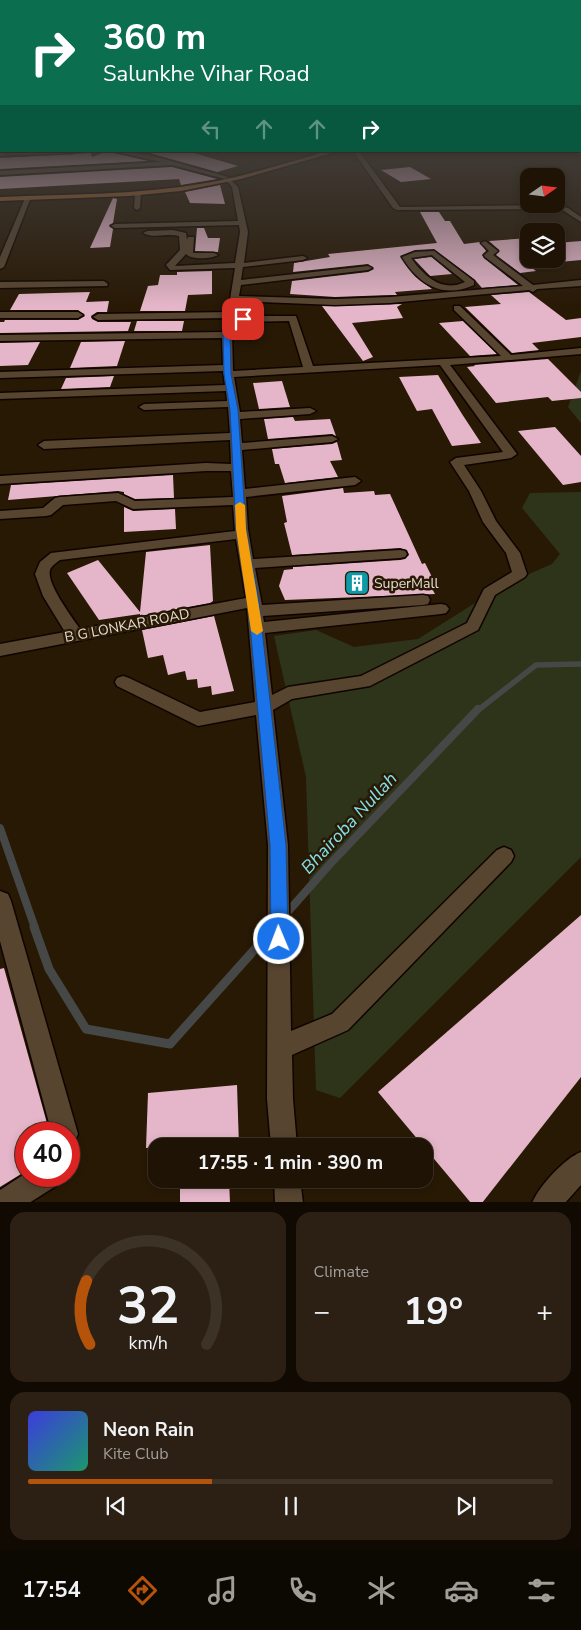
<!DOCTYPE html>
<html lang="en">
<head>
<meta charset="utf-8">
<style>
	body { margin:0; font-family:"Nunito Sans",sans-serif; background:#2b2013; color:#f1f3f6; height:100vh; display:flex; flex-direction:column; font-size:19px; white-space:nowrap }
	* { box-sizing:border-box; margin:0 }
	p { font-size:16px; color:#a19e9a }
	.icon { flex:none; width:28px; height:28px; fill:none; stroke:currentColor; stroke-width:2; stroke-linecap:round; stroke-linejoin:round }
	.map { position:relative; height:1202px; overflow:hidden }
	.panel { display:flex; flex-direction:column; gap:10px; padding:10px; background:#100a02; flex:1 }
	.panel>* { flex:none }
	.banner { position:absolute; left:0px; top:0px; width:581px; height:152px; box-shadow:0 2px 8px #0003,0 0 0 1px #3c3226; background:#0b6e4f; color:#fff; overflow:hidden }
	.needle { width:32px; rotate:76deg }
	.controls { position:absolute; left:520px; top:168px; display:grid; gap:10px }
	.controls a { display:grid; place-items:center; width:45px; height:45px; border-radius:10px; background:#1e1304; box-shadow:0 2px 8px #0003,0 0 0 1px #3c3226; font-size:25px }
	.speed { position:absolute; left:15px; top:1122px; display:flex; gap:10px; font-size:25px; font-weight:700; text-align:center }
	.speed>* { display:grid; place-content:center; width:65px; height:65px; border-radius:50%; background:#1e1304; box-shadow:0 2px 8px #0003,0 0 0 1px #3c3226; line-height:1 }
	.speed .limit { border:8px solid #d22; background:#fff; color:#111 }
	.pin { position:absolute; display:grid; place-items:center; width:42px; height:42px; color:#fff; margin:-21px; border-radius:10px; box-shadow:0 2px 8px #0006 }
	.me { position:absolute; width:55px; margin:-28px; rotate:359deg; stroke-linejoin:round; filter:drop-shadow(0 0 4px #0008) }
	.turn { display:flex; align-items:center; gap:18px; height:105px; padding:0 20px; font-size:22px }
	.turn .icon { width:65px; height:65px; stroke-width:2.5 }
	.turn b { display:block; font-size:35px; line-height:42px }
	.lanes { display:flex; align-items:center; height:48px; padding:0 20px; background:#0003; justify-content:center; gap:25px; direction:ltr }
	.lanes .off { opacity:.35 }
	.big { font-size:38px; font-weight:700; line-height:1.1 }
	.panel .card { flex:1; display:flex; flex-direction:column; justify-content:center; gap:8px; min-width:0; padding:0 18px; border-radius:15px; background:#2b2013 }
	.panel .dial { align-items:center; gap:0 }
	.dial svg { height:130px; overflow:visible; fill:none; stroke:#3c3226; stroke-width:7; stroke-linecap:round; text-anchor:middle }
	.dial text { fill:#f1f3f6; stroke:none }
	.song { display:flex; align-items:center; gap:15px }
	.cover { width:60px; height:60px; border-radius:8px; background:linear-gradient(135deg,hsl(240 70% 55%),hsl(160 70% 35%)) }
	.played { height:5px; border-radius:2px; background:linear-gradient(90deg,#b45309 35%,#3c3226 35%) }
	.keys { display:flex; justify-content:space-around; direction:ltr }
	.heat { display:flex; justify-content:space-between; align-items:center; font-size:28px; direction:ltr }
	.panel .tiles { flex:1; display:grid; gap:10px; grid-template-columns:1fr 1fr }
	.card:last-child { grid-column:span 2 }
	.trip { position:absolute; left:148px; top:1138px; width:285px; height:50px; border-radius:15px; background:#1e1304; box-shadow:0 2px 8px #0003,0 0 0 1px #3c3226; font-weight:700; line-height:50px; text-align:center }
	.tab-bar { display:flex; height:80px; justify-content:space-around; align-items:center; background:#0c0802; color:#a19e9a }
	.tab-bar .icon { width:35px; height:35px }
	.tab-bar .on { color:#b45309 }
	.tab-bar b { font-size:22px; color:#f1f3f6 }
	.map>svg:first-child { display:block }
	.green { fill:#2e341a }
	.lines { fill:none; stroke-linecap:round; stroke-linejoin:round }
	.stream-far2 { stroke:#454846; stroke-width:5.5 }
	.stream-far1 { stroke:#454846; stroke-width:8 }
	.stream { stroke:#454846; stroke-width:9 }
	.building { fill:#e5b6c9 }
	.minor-casing { stroke:#100400; stroke-width:3 }
	.major-casing { stroke:#100400; stroke-width:3 }
	.minor { fill:#574530; fill-rule:evenodd }
	.major { fill:#a1612e; fill-rule:evenodd }
	.route { fill:#1a73e8; stroke:#114b97 }
	.slow { fill:#f59e0b }
	.labels { text-anchor:middle; stroke-width:5; stroke-linejoin:round; paint-order:stroke }
	.poi-label { font-size:14px; fill:#e6dbcf; stroke:#281905; text-anchor:start }
	.street-label { font-size:14px; fill:#e6dbcf; stroke:#281905 }
	.near-water-label { font-size:18px; font-style:italic; fill:#82e0ea; stroke:#281905 }
</style>
</head>
<body>
<div class="map">
<svg width="581" height="1203" viewBox="0 0 581 1203">
	<rect width="100%" height="100%" fill="#281905"/>
	<!-- green -->
	<g class="green">
		<path d="M581,371V423L568,407Z"/>
		<path d="M581,492V857L340,1098L316,1090L306,777L274,636L316,630L354,647L418,639L502,586L552,564L560,554L522,508L530,493Z"/>
	</g>
	<g class="lines">
		<!-- stream-far2 -->
		<path class="stream-far2" d="M477,711L536,665L581,664"/>
		<!-- stream-far1 -->
		<g class="stream-far1">
			<path d="M0,828L35,928"/>
			<path d="M285,915L330,864L478,709"/>
		</g>
		<!-- stream -->
		<path class="stream" d="M34,927L49,969L86,1029L170,1044L272,930"/>
	</g>
	<!-- building -->
	<g class="building">
		<path d="M108,151L148,161L0,169V158L91,153L92,157Z"/>
		<path d="M158,151H187L238,166L217,172L150,153Z"/>
		<path d="M172,167L217,179L181,185L179,179L0,189V177Z"/>
		<path d="M410,167L431,179L401,182L381,170Z"/>
		<path d="M220,185L225,204L190,203L185,192Z"/>
		<path d="M113,198L117,199L113,223L109,225L113,229L110,247L90,248Z"/>
		<path d="M420,212H439L445,221H450L464,244L480,242L486,251L482,255L484,258L518,285L482,288L475,280L434,249L415,250L400,256L415,276L432,289L395,292L397,295H390L335,297L290,294L292,281L368,272L374,269L368,264L293,272L294,263L330,257L328,254L437,243Z"/>
		<path d="M197,228H204L208,238H220L218,252L195,251Z"/>
		<path d="M529,238V259H556V243L581,241V260L528,265L536,271L520,273L496,255L499,250L489,241Z"/>
		<path d="M431,257L433,258L452,274L430,276L414,259Z"/>
		<path d="M212,271V294L188,295L185,311H140L148,286L158,285L160,275H177V272Z"/>
		<path d="M90,292L86,302L109,301L107,312H97L91,316L92,319L98,322H131L128,331L0,333V322H4L5,320H78L85,316L78,310H10L19,294Z"/>
		<path d="M529,292L566,320L581,318V337L532,343L539,350L512,353L465,307L501,304L491,295Z"/>
		<path d="M402,304L397,307L403,318L352,323L373,357L363,361L322,306Z"/>
		<path d="M137,321H184L182,331H134Z"/>
		<path d="M463,321L497,354L470,356L439,323Z"/>
		<path d="M125,341L117,366L70,368L81,342Z"/>
		<path d="M40,342L28,365L0,366V343Z"/>
		<path d="M548,359L581,392V398L552,401L548,397L496,403L467,367L475,366L474,365Z"/>
		<path d="M438,375L462,414L481,443L452,446L432,409L417,411L399,377Z"/>
		<path d="M114,376L110,387L61,389L66,378Z"/>
		<path d="M282,381L290,407L259,409L253,383Z"/>
		<path d="M293,417L295,421L330,419L336,436L332,434L268,439L264,419Z"/>
		<path d="M555,427L581,456V482L563,485L518,431Z"/>
		<path d="M337,442L342,460L330,461L338,477L285,483L279,464H275L272,449L332,444Z"/>
		<path d="M173,475L174,498L135,499L124,494V492L118,491L8,500L11,485Z"/>
		<path d="M343,488L344,493L374,491L375,495L390,494L422,564L425,563L436,585H430L435,594L285,600L279,586L284,570L293,569V567L400,560L405,559L409,555L407,550L400,548L292,555L284,523L287,522L282,496Z"/>
		<path d="M124,507L133,511L175,509L176,529L124,532Z"/>
		<path d="M210,545L213,601L210,603L140,616V614L99,620L67,573L98,560L140,612L146,552Z"/>
		<path d="M214,616L234,691L212,695L211,686L198,688L197,679L187,680L185,671L168,675L163,655L148,658L142,630Z"/>
		<path d="M581,915V1077L482,1203H471L378,1092Z"/>
		<path d="M4,968L50,1134H26V1171L0,1187V969Z"/>
		<path d="M237,1085L239,1146L146,1148L148,1093Z"/>
		<path d="M180,1179H229L230,1203H180Z"/>
	</g>
	<g class="lines">
		<defs>
			<g id="minor">
				<path d="M76,151L73,153L0,156V152Z"/>
				<path d="M111,151L145,154L228,177L225,179L172,165L0,175V171L162,162Z"/>
				<path d="M309,151H320L327,154L324,156Z"/>
				<path d="M353,151H359L400,207L555,205L568,208L581,217V222L564,211L555,209L397,210L393,208Z"/>
				<path d="M229,178L238,187L248,232L244,263L303,256L307,258L303,260L243,267L241,280L368,266L372,268L368,270L241,285L239,296L335,299L390,297L523,286L485,257L484,255L489,251L481,243L485,241L498,251L493,255L533,285L581,280V286L537,289L533,292L529,290L390,303L335,305L238,301L236,316H296L313,366L501,356L454,310V306H460L511,355L581,348V354L450,365L517,454L511,458L464,465L481,491L496,521L520,553L527,574L525,577L495,595L478,630L370,686L292,699L273,710L288,845L291,1031L332,1014L497,850L504,847L511,850L514,856L511,862L348,1030L292,1055L293,1099L297,1146H271L267,1099L268,845L256,715L198,726L117,686L115,682L117,678L123,676L129,678L200,712L255,702L247,608L0,656V644L65,632L43,596L35,574L40,562L51,553L235,531L233,505L133,509L116,501L63,505L51,515L46,516L0,519V511L43,508L55,498L60,497L118,493L135,501L233,497L231,471H206L0,484V476L206,463L231,464L230,440L44,449L38,445L44,441L230,433L228,407L144,410L139,407L144,404L227,401L226,391L0,399V393L225,385L223,371L0,378V372L223,365L222,338L0,341V335L222,332L227,318L98,320L93,317L98,314L228,312L235,268L170,270L166,265L180,250L179,236C168,233 153,239 143,233L147,231L173,230L186,233L187,240L188,237H194L193,253H214L218,255C211,259 191,260 186,254L175,266L235,263L240,232L239,225L115,228L111,226L115,224L238,221L232,187L226,180ZM289,321L303,367L233,371L232,332L235,322ZM440,365L503,452L456,458L450,462L469,491L483,522L506,553L512,572L484,589L467,623L361,676L288,687L272,695L265,633L441,614L446,613L449,609L446,605L441,604L264,622L263,616L423,605L428,604L430,600L428,596L423,595L262,605L255,568L400,558L405,557L407,554L405,551L400,550L253,559L248,529L246,497L355,485L361,481L355,477L245,489L242,450L332,442L338,439L332,436L242,443L240,419L310,414L316,411L310,408L240,412L234,377ZM236,539L246,598L80,629C73,618 43,580 51,568C53,565 57,562 60,560Z"/>
				<path d="M138,191L141,193L140,208L137,210L134,208L135,193Z"/>
				<path d="M26,196L31,197L4,267L0,269V257Z"/>
				<path d="M434,251L474,281V285C443,299 419,285 402,257L415,252ZM432,255L434,257L465,282C442,293 424,276 411,258Z"/>
				<path d="M104,281L108,284L107,286L0,288V282Z"/>
				<path d="M0,312H78L83,315L78,318H0Z"/>
				<path d="M0,891L8,894L11,901L78,1134L74,1143L69,1145V1134H52L0,941Z"/>
				<path d="M581,1152V1185L565,1203H532C539,1186 565,1158 581,1152Z"/>
				<path d="M26,1173V1176H59L56,1186L29,1203H0V1190Z"/>
				<path d="M274,1179H300L303,1203H275Z"/>
			</g>
			<path id="major" d="M329,151H339L241,179L181,191L129,196L0,201V197C69,194 138,195 206,183C248,176 288,162 329,151Z"/>
		</defs>
		<!-- minor casing -->
		<use href="#minor" class="minor-casing"/>
		<!-- major casing -->
		<use href="#major" class="major-casing"/>
		<!-- minor -->
		<use href="#minor" class="minor"/>
		<!-- major -->
		<use href="#major" class="major"/>
	</g>
	<!-- sky -->
	<linearGradient id="sky" x2="0" y2="1"><stop stop-color="#160e03"/><stop offset="0.45" stop-color="#423e3b"/><stop offset="1" stop-color="#423e3b" stop-opacity="0"/></linearGradient>
	<rect width="581" height="307" fill="url(#sky)"/>
	<!-- route -->
	<path class="route" d="M231,317H243L246,319L234,321L230,332L231,374L238,410L246,529L259,602L286,845L288,939L285,945L279,947L273,945L271,939L270,845L248,602L236,529L230,410L224,374L223,332L228,320Z"/>
	<!-- slow -->
	<path class="slow" d="M240,502L245,505L246,529L263,631L257,635L251,631L236,529L235,505Z"/>
	<!-- icons -->
	<defs>
		<symbol id="building-square" viewBox="-11 -11 22 22"><rect x="-9" y="-9" width="18" height="18" rx="4" fill="#0f9aa8" stroke="#281905"/><path d="M-4-6H4V6H1V3H-1V6H-4ZM-2.5-4.3h1.7v1.8h-1.7ZM.8-4.3h1.7v1.8H.8ZM-2.5-1h1.7V.8h-1.7ZM.8-1h1.7V.8H.8Z" fill="#fff"/></symbol>
	</defs>
	<g fill-rule="evenodd">
		<use href="#building-square" x="343" y="569" width="28" height="28"/>
	</g>
	<g class="labels">
		<!-- poi labels -->
		<g class="poi-label">
			<text x="374" y="588">SuperMall</text>
		</g>
		<!-- street labels -->
		<g class="street-label">
			<text transform="translate(127 625) rotate(-11)" y="5">B G LONKAR ROAD</text>
		</g>
		<!-- near-water labels -->
		<g class="near-water-label">
			<text transform="translate(349 823) rotate(-47)" y="6">Bhairoba Nullah</text>
		</g>
	</g>
</svg>
<div class="controls">
<a><svg class="needle" viewBox="-14 -14 28 28"><path d="M0-13l5 13h-10z" fill="#e53935"/><path d="M0 13l5-13h-10z" fill="#a19e9a"/></svg></a>
<a><svg class="icon" aria-label="layers" viewBox="0 0 24 24"><path d="M12 4l9 5-9 5-9-5zM3 14l9 5 9-5"/></svg></a>
</div>
<div class="speed"><div class="limit">40</div></div>
<div class="pin" style="left:243px;top:319px;background:#d93025"><svg class="icon" aria-label="arrive" viewBox="0 0 24 24"><path d="M6 21V4h12l-3 4 3 4H6"/></svg></div>
<svg class="me" style="left:279px;top:939px" viewBox="-20 -20 40 40"><circle r="17" fill="#1a73e8" stroke="#fff" stroke-width="3"/><path d="M0-11L8 9 0 5-8 9z" fill="#fff"/></svg>
<div class="trip">17:55 · 1 min · 390 m</div>
<div class="banner">
<div class="turn"><svg class="icon" aria-label="right" viewBox="0 0 24 24"><path d="M7 20v-9h11M14 6l5 5-5 5"/></svg><div><b>360 m</b>Salunkhe Vihar Road</div></div>
<div class="lanes"><svg class="icon off" aria-label="left" viewBox="0 0 24 24"><path d="M17 20v-9H6M10 6l-5 5 5 5"/></svg><svg class="icon off" aria-label="ahead" viewBox="0 0 24 24"><path d="M12 20V5M6 11l6-6 6 6"/></svg><svg class="icon off" aria-label="ahead" viewBox="0 0 24 24"><path d="M12 20V5M6 11l6-6 6 6"/></svg><svg class="icon" aria-label="right" viewBox="0 0 24 24"><path d="M7 20v-9h11M14 6l5 5-5 5"/></svg></div>
</div>
</div>
<section class="panel">
<div class="tiles">
<div class="card dial"><svg viewBox="0 0 100 80">
<path d="M14 69A42 42 0 1 1 86 69"/>
<path d="M14 69A42 42 0 0 1 12 30" stroke="#b45309"/>
<text x="50" y="56" font-size="32" font-weight="700">32</text>
<text x="50" y="72" font-size="11">km/h</text>
</svg></div>
<div class="card"><p>Climate</p>
<div class="heat"><a>−</a><b class="big">19°</b><a>+</a></div>
</div>
<div class="card">
<div class="song"><i class="cover"></i><div><b>Neon Rain</b><p>Kite Club</p></div></div>
<div class="played"></div>
<div class="keys"><svg class="icon" aria-label="previous" viewBox="0 0 24 24"><path d="M18 5L8 12l10 7zM5 5v14"/></svg><svg class="icon" aria-label="pause" viewBox="0 0 24 24"><path d="M8 5v14M16 5v14"/></svg><svg class="icon" aria-label="next" viewBox="0 0 24 24"><path d="M6 5l10 7-10 7zM19 5v14"/></svg></div>
</div>
</div>
</section>
<nav class="tab-bar">
<b>17:54</b>
<svg class="icon on" aria-label="directions" viewBox="0 0 24 24"><path d="M12 3l9 9-9 9-9-9zM9 14v-3h6M13 9l2 2-2 2"/></svg>
<svg class="icon" aria-label="music" viewBox="0 0 24 24"><path d="M9 18V5l10-2v13"/><circle cx="6" cy="18" r="3"/><circle cx="16" cy="16" r="3"/></svg>
<svg class="icon" aria-label="phone" viewBox="0 0 24 24"><path d="M5 4h4l2 5-3 2q2 4 5 5l2-3 5 2v4C11 20 4 13 5 4z"/></svg>
<svg class="icon" aria-label="climate" viewBox="0 0 24 24"><path d="M12 3v18M4 7l16 10M4 17L20 7"/></svg>
<svg class="icon" aria-label="car" viewBox="0 0 24 24"><path d="M5 17H2v-5l4-1 3-4h7l3 4 3 1v5h-3M9 17h6M6 11h13"/><circle cx="7" cy="17" r="2"/><circle cx="17" cy="17" r="2"/></svg>
<svg class="icon" aria-label="filters" viewBox="0 0 24 24"><path d="M4 7h16M4 17h16"/><circle cx="9" cy="7" r="2"/><circle cx="15" cy="17" r="2"/></svg>
</nav>
</body>
</html>
